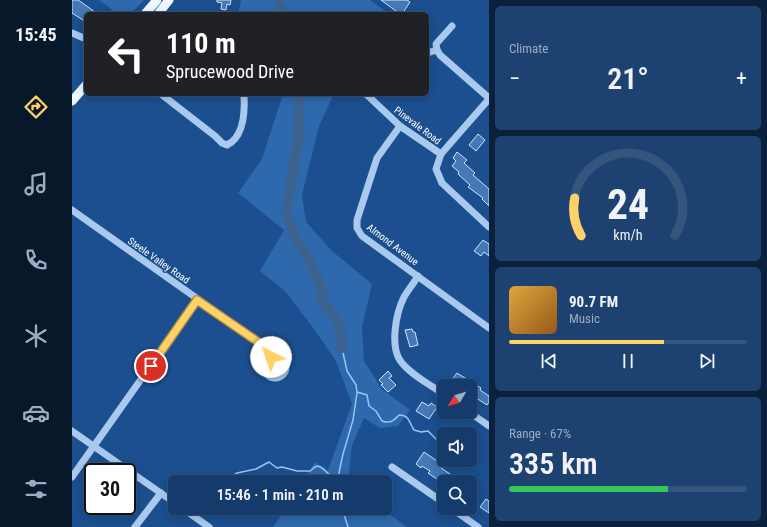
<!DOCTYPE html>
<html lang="en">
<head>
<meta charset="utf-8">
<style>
	body { margin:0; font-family:"Roboto Condensed",sans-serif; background:#1d4271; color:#f1f3f6; height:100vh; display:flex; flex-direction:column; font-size:15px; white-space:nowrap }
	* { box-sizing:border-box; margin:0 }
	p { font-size:13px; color:#9dadc1 }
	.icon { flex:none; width:22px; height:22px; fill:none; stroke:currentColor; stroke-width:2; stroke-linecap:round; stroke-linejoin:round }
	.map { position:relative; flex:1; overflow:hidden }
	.details { display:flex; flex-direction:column; gap:6px; padding:6px; background:#0b203b; width:278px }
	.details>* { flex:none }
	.top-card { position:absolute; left:12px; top:12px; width:345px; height:84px; border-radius:6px; box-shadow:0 2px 10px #0003,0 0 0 1px #33557e; background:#202124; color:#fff; overflow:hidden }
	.needle { width:26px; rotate:232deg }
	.buttons { position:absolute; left:365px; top:379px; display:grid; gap:8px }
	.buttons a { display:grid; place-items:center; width:40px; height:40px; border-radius:6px; background:#143b6b; box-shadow:0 2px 10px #0003,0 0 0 1px #33557e; font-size:20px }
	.speed { position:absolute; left:12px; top:463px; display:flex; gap:8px; font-size:20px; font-weight:700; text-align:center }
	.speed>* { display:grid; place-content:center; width:52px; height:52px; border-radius:50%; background:#143b6b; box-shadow:0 2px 10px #0003,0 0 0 1px #33557e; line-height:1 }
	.speed .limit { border:2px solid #111; border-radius:6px; background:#fff; color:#111 }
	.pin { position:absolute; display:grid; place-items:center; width:34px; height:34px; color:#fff; margin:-17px; border:2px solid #fff; border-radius:50%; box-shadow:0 1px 4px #0007 }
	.me { position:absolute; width:44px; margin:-22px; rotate:319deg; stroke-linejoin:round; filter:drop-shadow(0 0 3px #0008) }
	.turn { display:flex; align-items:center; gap:14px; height:84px; padding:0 16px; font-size:18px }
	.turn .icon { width:52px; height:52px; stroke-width:2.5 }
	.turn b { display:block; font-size:28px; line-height:34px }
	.big { font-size:30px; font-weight:600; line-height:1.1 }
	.details .card { flex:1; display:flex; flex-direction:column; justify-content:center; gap:6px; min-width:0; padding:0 14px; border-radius:6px; background:#1d4271 }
	.details .dial { align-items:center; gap:0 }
	.dial svg { height:104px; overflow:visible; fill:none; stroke:#33557e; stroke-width:7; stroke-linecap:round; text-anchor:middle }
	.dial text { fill:#f1f3f6; stroke:none }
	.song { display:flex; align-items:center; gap:12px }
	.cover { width:48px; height:48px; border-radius:6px; background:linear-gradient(135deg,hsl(40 70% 55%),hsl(30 70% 35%)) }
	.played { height:4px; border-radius:2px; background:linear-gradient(90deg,#ffd166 65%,#33557e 65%) }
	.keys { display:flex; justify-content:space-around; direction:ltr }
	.heat { display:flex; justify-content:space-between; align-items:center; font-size:22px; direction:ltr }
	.charge { height:6px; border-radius:3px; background:linear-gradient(90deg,#34c759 67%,#33557e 0) }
	.trip { position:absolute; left:96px; top:475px; width:224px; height:40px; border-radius:6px; background:#143b6b; box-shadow:0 2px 10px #0003,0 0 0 1px #33557e; font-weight:600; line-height:40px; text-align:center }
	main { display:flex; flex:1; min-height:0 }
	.dock { display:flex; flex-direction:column; width:72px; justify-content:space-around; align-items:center; background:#08182b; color:#9dadc1 }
	.dock .icon { width:28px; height:28px }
	.dock .on { color:#ffd166 }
	.dock b { font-size:18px; color:#f1f3f6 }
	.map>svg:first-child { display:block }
	.green { fill:#2e69ad }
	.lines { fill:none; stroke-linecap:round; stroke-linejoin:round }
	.stream { stroke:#9cc4f0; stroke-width:1.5 }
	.river { stroke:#3c6290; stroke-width:10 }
	.building { fill:#4478b7; stroke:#cfe3fa }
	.minor { stroke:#a9c9ee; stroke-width:7 }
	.major { stroke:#f0f6ff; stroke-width:9 }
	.route-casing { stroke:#a68842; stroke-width:10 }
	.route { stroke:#ffd166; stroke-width:7 }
	.labels { text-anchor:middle; stroke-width:3; stroke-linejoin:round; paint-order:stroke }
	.street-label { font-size:10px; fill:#fff; stroke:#1b4f8f }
</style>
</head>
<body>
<main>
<nav class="dock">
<b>15:45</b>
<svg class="icon on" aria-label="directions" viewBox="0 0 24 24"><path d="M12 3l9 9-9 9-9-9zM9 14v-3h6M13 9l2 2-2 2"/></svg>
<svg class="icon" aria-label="music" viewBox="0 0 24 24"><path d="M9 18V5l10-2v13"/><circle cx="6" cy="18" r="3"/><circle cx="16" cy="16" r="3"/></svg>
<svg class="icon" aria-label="phone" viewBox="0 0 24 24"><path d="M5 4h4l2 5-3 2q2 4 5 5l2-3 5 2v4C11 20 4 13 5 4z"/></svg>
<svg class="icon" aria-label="climate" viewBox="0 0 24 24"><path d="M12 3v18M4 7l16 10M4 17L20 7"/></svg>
<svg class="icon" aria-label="car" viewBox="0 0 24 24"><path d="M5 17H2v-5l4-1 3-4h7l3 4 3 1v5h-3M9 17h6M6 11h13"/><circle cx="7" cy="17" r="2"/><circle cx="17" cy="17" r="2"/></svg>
<svg class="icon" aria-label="filters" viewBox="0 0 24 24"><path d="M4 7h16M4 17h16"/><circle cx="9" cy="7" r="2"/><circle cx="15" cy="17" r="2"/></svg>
</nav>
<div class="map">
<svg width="417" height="527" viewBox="0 0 417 527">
	<rect width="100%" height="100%" fill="#1b4f8f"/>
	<!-- green -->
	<g class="green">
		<path d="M27,0H72L58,14H46Z"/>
		<path d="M169,0H298L317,14H166Z"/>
		<path d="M211,94H262L247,126L230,195L234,222L260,251L300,284L290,327L292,361L310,389L338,410L326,426L308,428L292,418L280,445L276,482H230L243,462L256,470L280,404L264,361L242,329L213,291L188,271L212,230L166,193L190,159Z"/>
		<circle cx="203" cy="367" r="8"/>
		<path d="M214,508H309L335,527H201Z"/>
	</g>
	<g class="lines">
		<!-- stream -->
		<g class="stream">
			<path d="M270,348L275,371L284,385L285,392L295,395L297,406L304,411L310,421C317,424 323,420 327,415C338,415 337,423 342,430L349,432L356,431L364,439L372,443"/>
			<path d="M151,482L165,473L184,469L197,462L205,468L210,467L225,471H238C240,470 241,468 243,467C250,463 257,478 265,479"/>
			<path d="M265,482L271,454L281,420L285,393"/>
			<path d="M270,508L276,527"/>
		</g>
		<!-- river -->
		<g class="river">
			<path d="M207,0L211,14"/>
			<path d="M228,94L226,140L214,212L223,237L238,262L249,287L250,301L266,321L268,328L270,348"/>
		</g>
	</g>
	<!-- building -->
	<g class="building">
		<path d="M0,0H6L26,14H14V22L0,13Z"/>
		<path d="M145,0H159L158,5L155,4L154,10L149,9L150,3L145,2Z"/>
		<path d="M309,0H335L338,2L330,14H328Z"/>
		<path d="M406,134L413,140L404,151L397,145Z"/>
		<path d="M385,152L395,160L392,163L403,173L401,175L417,189V206L410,199L411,198L396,187L398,185L386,174L387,172L380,166L384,161L381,158Z"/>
		<path d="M411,240L417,244V256L412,252L409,256L402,251Z"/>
		<path d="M340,329L341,332H343L346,345L338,347L333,330Z"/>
		<path d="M316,371L320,376L317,378L324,385L316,392L309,385L311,384L307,380Z"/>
		<path d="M385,373L409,388L408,390L417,396V402L415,405L398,394V386H387L379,381Z"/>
		<path d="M350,402L357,406L359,403L365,407L357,419L344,411Z"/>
		<path d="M352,452L371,465L369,468L390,482H372V484L356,473L358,471L350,466L349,468L344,464Z"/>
		<path d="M414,499L417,501V513L408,507Z"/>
	</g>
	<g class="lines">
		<!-- minor -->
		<g class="minor">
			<path d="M0,33L14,39"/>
			<path d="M365,50L368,55L417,98"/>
			<path d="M355,53L365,50L364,44L380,26"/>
			<path d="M89,94L143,136L150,143L155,145C172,137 173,111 172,94"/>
			<path d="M294,94L328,126L369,154"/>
			<path d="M417,99L369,154L364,169L370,183L417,227"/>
			<path d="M328,126L305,158L285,220V228L290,236L417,328"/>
			<path d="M0,210L195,348L199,357"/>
			<path d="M346,276C342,283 336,290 332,297C324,313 317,348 330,363C341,376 358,385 372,394"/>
			<circle cx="203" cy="367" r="11"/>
			<path d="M397,412L417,426"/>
			<path d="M0,431L103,503"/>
			<path d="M320,467L372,503"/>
			<path d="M0,477L125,300"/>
			<path d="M110,508L137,527"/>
			<path d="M379,508L406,527"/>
			<path d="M63,527L89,493"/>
		</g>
		<!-- major -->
		<g class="major">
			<path d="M73,14L85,0"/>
			<path d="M86,14L97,0"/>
			<path d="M0,101L14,85"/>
		</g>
	</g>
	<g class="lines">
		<defs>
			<path id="route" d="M79,366L125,300L195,348L199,357"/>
		</defs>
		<!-- route casing -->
		<use href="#route" class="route-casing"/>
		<!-- route -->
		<use href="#route" class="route"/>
	</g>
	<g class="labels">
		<!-- street labels -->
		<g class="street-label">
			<text transform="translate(346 125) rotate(37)" y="4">Pinevale Road</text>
			<text transform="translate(321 244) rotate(37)" y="4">Almond Avenue</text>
			<text transform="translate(87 260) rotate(35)" y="4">Steele Valley Road</text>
		</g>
	</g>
</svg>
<div class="buttons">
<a><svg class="needle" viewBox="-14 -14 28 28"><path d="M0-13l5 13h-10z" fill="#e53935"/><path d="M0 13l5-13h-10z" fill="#9dadc1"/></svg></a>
<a><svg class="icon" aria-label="sound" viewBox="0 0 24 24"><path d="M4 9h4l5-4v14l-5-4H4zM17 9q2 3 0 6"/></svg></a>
<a><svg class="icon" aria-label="search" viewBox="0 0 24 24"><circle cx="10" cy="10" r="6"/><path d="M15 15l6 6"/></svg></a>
</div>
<div class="speed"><div class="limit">30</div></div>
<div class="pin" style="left:79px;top:366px;background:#d93025"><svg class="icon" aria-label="arrive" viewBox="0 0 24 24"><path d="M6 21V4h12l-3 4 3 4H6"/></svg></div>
<svg class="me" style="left:199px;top:357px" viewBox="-20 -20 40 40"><circle r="19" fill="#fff"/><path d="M0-13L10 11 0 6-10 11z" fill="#ffd166"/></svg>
<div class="trip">15:46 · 1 min · 210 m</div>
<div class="top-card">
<div class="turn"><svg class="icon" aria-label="left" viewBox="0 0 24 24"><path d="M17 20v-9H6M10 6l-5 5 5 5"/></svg><div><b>110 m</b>Sprucewood Drive</div></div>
</div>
</div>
<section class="details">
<div class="card"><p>Climate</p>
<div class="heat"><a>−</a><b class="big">21°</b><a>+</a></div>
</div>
<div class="card dial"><svg viewBox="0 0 100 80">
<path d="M14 69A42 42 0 1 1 86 69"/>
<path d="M14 69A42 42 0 0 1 9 40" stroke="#ffd166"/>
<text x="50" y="56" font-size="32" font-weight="700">24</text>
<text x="50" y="72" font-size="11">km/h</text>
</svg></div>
<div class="card">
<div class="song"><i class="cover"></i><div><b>90.7 FM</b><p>Music</p></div></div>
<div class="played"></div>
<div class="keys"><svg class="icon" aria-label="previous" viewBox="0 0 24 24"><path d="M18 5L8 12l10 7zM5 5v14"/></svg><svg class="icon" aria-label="pause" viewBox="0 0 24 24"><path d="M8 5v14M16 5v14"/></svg><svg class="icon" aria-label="next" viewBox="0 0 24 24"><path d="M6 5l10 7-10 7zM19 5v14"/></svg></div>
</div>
<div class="card"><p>Range · 67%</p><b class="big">335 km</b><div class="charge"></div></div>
</section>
</main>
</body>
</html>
